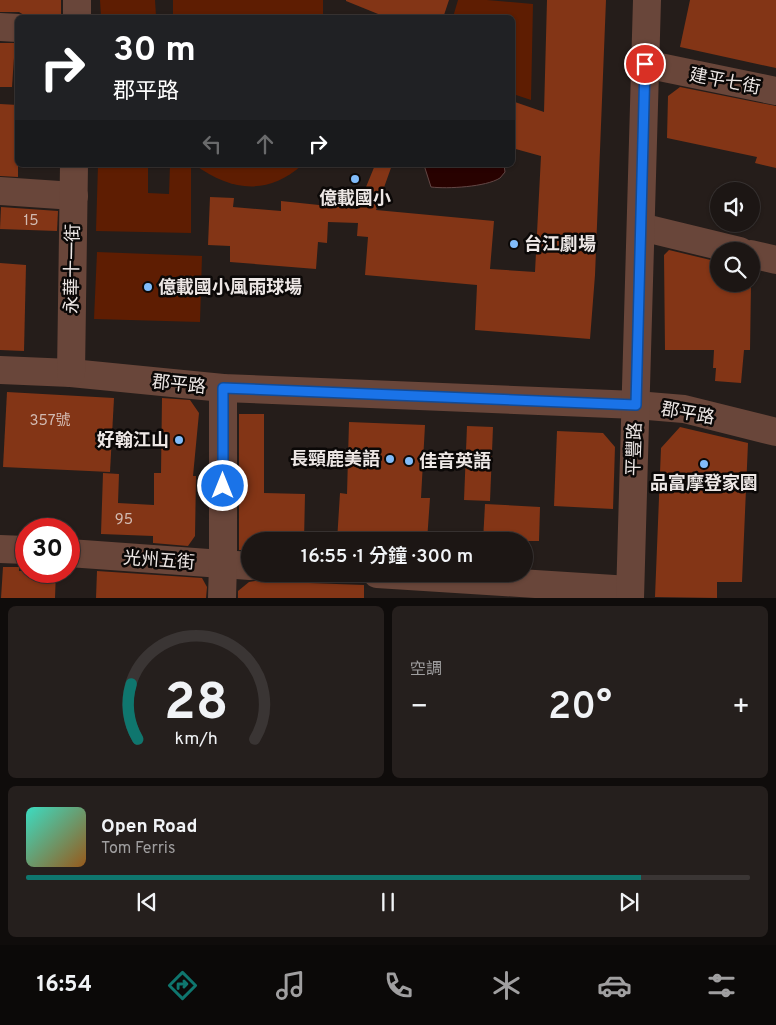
<!DOCTYPE html>
<html lang="zh-TW">
<head>
<meta charset="utf-8">
<style>
	body { margin:0; font-family:Overpass,"Noto Sans TC",sans-serif; background:#251f1d; color:#f1f3f6; height:100vh; display:flex; flex-direction:column; font-size:19px; white-space:nowrap }
	* { box-sizing:border-box; margin:0 }
	p { font-size:16px; color:#a09fa0 }
	.icon { flex:none; width:28px; height:28px; fill:none; stroke:currentColor; stroke-width:2; stroke-linecap:round; stroke-linejoin:round }
	.map { position:relative; height:598px; overflow:hidden }
	.sheet { display:flex; flex-direction:column; gap:8px; padding:8px; background:#0f0c0b; flex:1 }
	.sheet>* { flex:none }
	.banner { position:absolute; left:15px; top:15px; width:500px; height:152px; border-radius:8px; box-shadow:0 1px 4px #0004,0 0 0 1px #3a3534; background:#202124; color:#fff; overflow:hidden }
	.buttons { position:absolute; left:710px; top:182px; display:grid; gap:10px }
	.buttons a { display:grid; place-items:center; width:50px; height:50px; border-radius:50%; background:#1c1614; box-shadow:0 1px 4px #0004,0 0 0 1px #3a3534; font-size:25px }
	.speed { position:absolute; left:15px; top:518px; display:flex; gap:10px; font-size:25px; font-weight:700; text-align:center }
	.speed>* { display:grid; place-content:center; width:65px; height:65px; border-radius:50%; background:#1c1614; box-shadow:0 1px 4px #0004,0 0 0 1px #3a3534; line-height:1 }
	.speed .limit { border:8px solid #d22; background:#fff; color:#111 }
	.pin { position:absolute; display:grid; place-items:center; width:42px; height:42px; color:#fff; margin:-21px; border:2px solid #fff; border-radius:50%; box-shadow:0 1px 5px #0007 }
	.me { position:absolute; width:55px; margin:-28px; rotate:0deg; stroke-linejoin:round; filter:drop-shadow(0 0 4px #0008) }
	.turn { display:flex; align-items:center; gap:18px; height:105px; padding:0 15px; font-size:22px }
	.turn .icon { width:65px; height:65px; stroke-width:2.5 }
	.turn b { display:block; font-size:35px; line-height:42px }
	.lanes { display:flex; align-items:center; height:48px; padding:0 15px; background:#0003; justify-content:center; gap:25px; direction:ltr }
	.lanes .off { opacity:.35 }
	.big { font-size:38px; font-weight:600; line-height:1.1 }
	.sheet .widget { flex:1; display:flex; flex-direction:column; justify-content:center; gap:8px; min-width:0; padding:0 18px; border-radius:8px; background:#251f1d }
	.sheet .dial { align-items:center; gap:0 }
	.dial svg { height:130px; overflow:visible; fill:none; stroke:#3a3534; stroke-width:7; stroke-linecap:round; text-anchor:middle }
	.dial text { fill:#f1f3f6; stroke:none }
	.song { display:flex; align-items:center; gap:15px }
	.cover { width:60px; height:60px; border-radius:8px; background:linear-gradient(135deg,hsl(170 70% 55%),hsl(30 70% 35%)) }
	.played { height:5px; border-radius:2px; background:linear-gradient(90deg,#0f766e 85%,#3a3534 85%) }
	.keys { display:flex; justify-content:space-around; direction:ltr }
	.heat { display:flex; justify-content:space-between; align-items:center; font-size:28px; direction:ltr }
	.sheet .tiles { flex:1; display:grid; gap:8px; grid-template-columns:1fr 1fr }
	.widget:last-child { grid-column:span 2 }
	.trip { position:absolute; left:241px; top:532px; width:292px; height:50px; border-radius:25px; background:#1c1614; box-shadow:0 1px 4px #0004,0 0 0 1px #3a3534; font-weight:600; line-height:50px; text-align:center }
	.tabs { display:flex; height:80px; justify-content:space-around; align-items:center; background:#0b0908; color:#a09fa0 }
	.tabs .icon { width:35px; height:35px }
	.tabs .on { color:#0f766e }
	.tabs b { font-size:22px; color:#f1f3f6 }
	.map>svg:first-child { display:block }
	.green { fill:#5e1d02 }
	.water { fill:#280200; stroke:#634745 }
	.building { fill:#833516 }
	.lines { fill:none; stroke-linecap:round; stroke-linejoin:round }
	.minor { stroke:#69463a; stroke-width:28 }
	.route-casing { stroke:#114b97; stroke-width:12 }
	.route { stroke:#1a73e8; stroke-width:9 }
	.poi-dot { fill:#81bcfa; stroke:#0b0807; stroke-width:2 }
	.labels { text-anchor:middle; stroke-width:5; stroke-linejoin:round; paint-order:stroke }
	.number-label { font-size:15px; fill:#d2bab1 }
	.street-label { font-size:18px; fill:#ede7e5; stroke:#0b0807 }
	.poi-label { font-size:18px; font-weight:bold; fill:#ede7e5; stroke:#0b0807; text-anchor:start }
</style>
</head>
<body>
<div class="map">
<svg width="776" height="598" viewBox="0 0 776 598">
	<rect width="100%" height="100%" fill="#251d1a"/>
	<!-- green -->
	<g class="green">
		<path d="M100,0H155L156,16H149V18L101,17Z"/>
		<rect x="173" y="0" width="150" height="17"/>
		<path d="M458,0H487L533,4L531,100L513,94L512,18L453,17Z"/>
		<path d="M98,165H148V193L169,194L170,165H191V233L96,231Z"/>
		<path d="M195,165H302C267,196 231,191 195,165Z"/>
		<path d="M97,252L202,256L200,322L94,319Z"/>
	</g>
	<!-- water -->
	<path class="water" d="M424,165H504L505,172C503,174 502,176 500,178C486,187 447,189 431,187Z"/>
	<!-- building -->
	<g class="building">
		<path d="M0,0H61V18H29L19,12H0Z"/>
		<path d="M346,0H449L443,18H388L346,1Z"/>
		<path d="M547,0H606L595,275L590,339L475,330L477,285L365,275L368,237L357,236L358,223L328,222L327,243L318,242L316,269L230,262V246L208,245L210,197L234,198L233,207L281,211V201L357,209L375,165H392L376,210L494,221L490,269L535,272L541,156L512,148V101L544,112Z"/>
		<path d="M690,0H776V68L680,47Z"/>
		<path d="M0,43H15L12,87H0Z"/>
		<path d="M680,87L776,106V168L755,163L757,157L667,138L668,96Z"/>
		<path d="M0,104L18,105V177L0,176Z"/>
		<path d="M1,207L58,211L57,231L0,229Z"/>
		<path d="M669,250L719,262V284H751L750,350H744L741,383L715,381L716,368H713L714,350H665L664,255Z"/>
		<path d="M0,263L26,265L24,351L0,350Z"/>
		<path d="M7,392L114,398L110,472L3,467Z"/>
		<path d="M162,398L190,400L199,413L193,476H196L195,536L188,546L153,543V536L101,534L103,473L119,474L118,503L154,505V473H161Z"/>
		<path d="M239,414H264V493L305,494L304,541H250V550H239Z"/>
		<path d="M349,422L425,425L421,498H430L427,541H337L340,493L347,494Z"/>
		<path d="M467,426L493,427L490,501L464,500Z"/>
		<path d="M680,427L748,443L742,582H717V598L655,597L661,448Z"/>
		<path d="M557,431L603,433L615,447L613,509L554,506Z"/>
		<path d="M485,504L540,507L539,541H483Z"/>
		<path d="M3,567H19V571H56L55,598H1Z"/>
		<path d="M97,571L202,578L207,587L206,598H96Z"/>
		<path d="M255,581L364,585V598H238V591L249,582Z"/>
	</g>
	<g class="lines">
		<!-- minor -->
		<g class="minor">
			<path d="M77,18V0"/>
			<path d="M0,27L18,28"/>
			<path d="M645,64L776,91"/>
			<path d="M0,191L74,196"/>
			<path d="M641,227L740,251"/>
			<path d="M751,254L776,260"/>
			<path d="M0,370L71,373L223,388L636,405L684,409L776,432"/>
			<path d="M71,373L74,165"/>
			<path d="M0,549L26,550"/>
			<path d="M69,553L250,566"/>
			<path d="M377,574L630,590"/>
			<path d="M222,598L223,564V388"/>
			<path d="M630,598L647,0"/>
		</g>
	</g>
	<g class="lines">
		<defs>
			<path id="route" d="M223,486V388L636,405L645,64"/>
		</defs>
		<!-- route casing -->
		<use href="#route" class="route-casing"/>
		<!-- route -->
		<use href="#route" class="route"/>
	</g>
	<!-- markers -->
	<g class="poi-dot">
		<circle cx="355" cy="179" r="5"/>
		<circle cx="514" cy="244" r="5"/>
		<circle cx="148" cy="287" r="5"/>
		<circle cx="179" cy="440" r="5"/>
		<circle cx="390" cy="459" r="5"/>
		<circle cx="409" cy="461" r="5"/>
		<circle cx="704" cy="464" r="5"/>
	</g>
	<g class="labels">
		<!-- number labels -->
		<g class="number-label">
			<text x="31" y="225">15</text>
			<text x="50" y="425">357號</text>
			<text x="124" y="524">95</text>
		</g>
		<!-- street labels -->
		<g class="street-label">
			<text transform="translate(725 81) rotate(11)" y="6">建平七街</text>
			<text transform="translate(72 269) rotate(-89)" y="6">永華十一街</text>
			<text transform="translate(179 384) rotate(6)" y="6">郡平路</text>
			<text transform="translate(688 413) rotate(10)" y="6">郡平路</text>
			<text transform="translate(634 449) rotate(-88)" y="6">平豐路</text>
			<text transform="translate(159 560) rotate(4)" y="6">光州五街</text>
		</g>
		<!-- poi labels -->
		<g class="poi-label">
			<text x="355" y="204" text-anchor="middle">億載國小</text>
			<text x="524" y="250">台江劇場</text>
			<text x="158" y="293">億載國小風雨球場</text>
			<text x="169" y="446" text-anchor="end">好翰江山</text>
			<text x="380" y="465" text-anchor="end">長頸鹿美語</text>
			<text x="419" y="467">佳音英語</text>
			<text x="704" y="489" text-anchor="middle">品富摩登家園</text>
		</g>
	</g>
</svg>
<div class="buttons">
<a><svg class="icon" aria-label="sound" viewBox="0 0 24 24"><path d="M4 9h4l5-4v14l-5-4H4zM17 9q2 3 0 6"/></svg></a>
<a><svg class="icon" aria-label="search" viewBox="0 0 24 24"><circle cx="10" cy="10" r="6"/><path d="M15 15l6 6"/></svg></a>
</div>
<div class="speed"><div class="limit">30</div></div>
<div class="pin" style="left:645px;top:64px;background:#d93025"><svg class="icon" aria-label="arrive" viewBox="0 0 24 24"><path d="M6 21V4h12l-3 4 3 4H6"/></svg></div>
<svg class="me" style="left:223px;top:486px" viewBox="-20 -20 40 40"><circle r="17" fill="#1a73e8" stroke="#fff" stroke-width="3"/><path d="M0-11L8 9 0 5-8 9z" fill="#fff"/></svg>
<div class="trip">16:55 · 1 分鐘 · 300 m</div>
<div class="banner">
<div class="turn"><svg class="icon" aria-label="right" viewBox="0 0 24 24"><path d="M7 20v-9h11M14 6l5 5-5 5"/></svg><div><b>30 m</b>郡平路</div></div>
<div class="lanes"><svg class="icon off" aria-label="left" viewBox="0 0 24 24"><path d="M17 20v-9H6M10 6l-5 5 5 5"/></svg><svg class="icon off" aria-label="ahead" viewBox="0 0 24 24"><path d="M12 20V5M6 11l6-6 6 6"/></svg><svg class="icon" aria-label="right" viewBox="0 0 24 24"><path d="M7 20v-9h11M14 6l5 5-5 5"/></svg></div>
</div>
</div>
<section class="sheet">
<div class="tiles">
<div class="widget dial"><svg viewBox="0 0 100 80">
<path d="M14 69A42 42 0 1 1 86 69"/>
<path d="M14 69A42 42 0 0 1 10 35" stroke="#0f766e"/>
<text x="50" y="56" font-size="32" font-weight="700">28</text>
<text x="50" y="72" font-size="11">km/h</text>
</svg></div>
<div class="widget"><p>空調</p>
<div class="heat"><a>−</a><b class="big">20°</b><a>+</a></div>
</div>
<div class="widget">
<div class="song"><i class="cover"></i><div><b>Open Road</b><p>Tom Ferris</p></div></div>
<div class="played"></div>
<div class="keys"><svg class="icon" aria-label="previous" viewBox="0 0 24 24"><path d="M18 5L8 12l10 7zM5 5v14"/></svg><svg class="icon" aria-label="pause" viewBox="0 0 24 24"><path d="M8 5v14M16 5v14"/></svg><svg class="icon" aria-label="next" viewBox="0 0 24 24"><path d="M6 5l10 7-10 7zM19 5v14"/></svg></div>
</div>
</div>
</section>
<nav class="tabs">
<b>16:54</b>
<svg class="icon on" aria-label="directions" viewBox="0 0 24 24"><path d="M12 3l9 9-9 9-9-9zM9 14v-3h6M13 9l2 2-2 2"/></svg>
<svg class="icon" aria-label="music" viewBox="0 0 24 24"><path d="M9 18V5l10-2v13"/><circle cx="6" cy="18" r="3"/><circle cx="16" cy="16" r="3"/></svg>
<svg class="icon" aria-label="phone" viewBox="0 0 24 24"><path d="M5 4h4l2 5-3 2q2 4 5 5l2-3 5 2v4C11 20 4 13 5 4z"/></svg>
<svg class="icon" aria-label="climate" viewBox="0 0 24 24"><path d="M12 3v18M4 7l16 10M4 17L20 7"/></svg>
<svg class="icon" aria-label="car" viewBox="0 0 24 24"><path d="M5 17H2v-5l4-1 3-4h7l3 4 3 1v5h-3M9 17h6M6 11h13"/><circle cx="7" cy="17" r="2"/><circle cx="17" cy="17" r="2"/></svg>
<svg class="icon" aria-label="filters" viewBox="0 0 24 24"><path d="M4 7h16M4 17h16"/><circle cx="9" cy="7" r="2"/><circle cx="15" cy="17" r="2"/></svg>
</nav>
</body>
</html>
